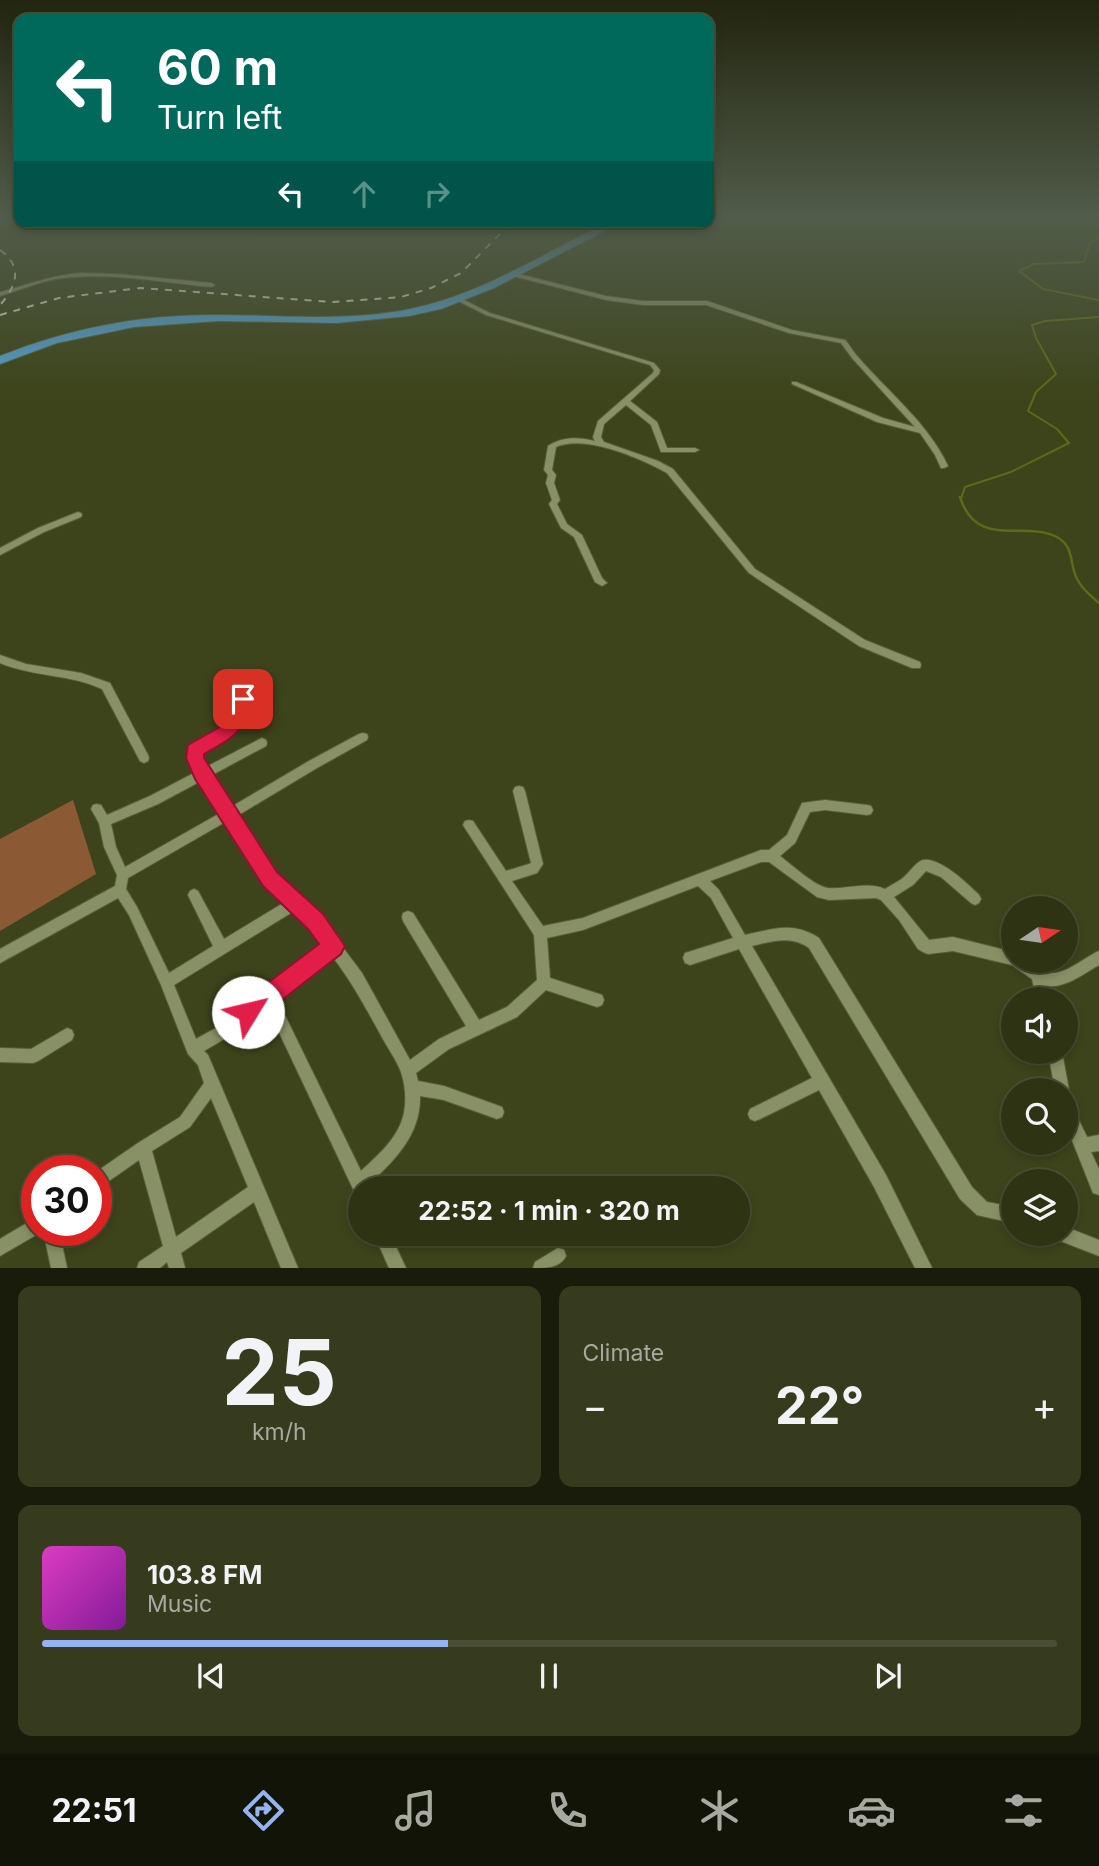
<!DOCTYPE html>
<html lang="en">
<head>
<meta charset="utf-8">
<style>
	body { margin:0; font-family:Inter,sans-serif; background:#363b1d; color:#f1f3f6; height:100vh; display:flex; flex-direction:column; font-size:26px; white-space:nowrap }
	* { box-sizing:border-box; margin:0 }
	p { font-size:23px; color:#a7aaa0 }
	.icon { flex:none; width:38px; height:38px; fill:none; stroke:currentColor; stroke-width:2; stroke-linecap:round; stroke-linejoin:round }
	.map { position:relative; height:1268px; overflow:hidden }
	.panel { display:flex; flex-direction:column; gap:18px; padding:18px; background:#191c0b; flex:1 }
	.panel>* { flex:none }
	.guide { position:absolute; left:14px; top:14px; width:700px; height:214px; border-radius:14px; box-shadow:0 4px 10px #0003,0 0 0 2px #494e34; background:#00695c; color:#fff; overflow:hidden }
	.needle { width:46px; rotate:77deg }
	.controls { position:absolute; left:1001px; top:896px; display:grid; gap:14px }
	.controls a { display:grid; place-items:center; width:77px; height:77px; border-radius:50%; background:#2e3314; box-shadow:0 4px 10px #0003,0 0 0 2px #494e34; font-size:35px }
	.speed { position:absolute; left:21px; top:1155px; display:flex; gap:14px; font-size:35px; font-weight:700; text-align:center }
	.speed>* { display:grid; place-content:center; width:91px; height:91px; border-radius:50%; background:#2e3314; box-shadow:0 4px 10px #0003,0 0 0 2px #494e34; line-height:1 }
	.speed .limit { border:10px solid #d22; background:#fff; color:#111 }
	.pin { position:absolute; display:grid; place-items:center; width:60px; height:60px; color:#fff; margin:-30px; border-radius:14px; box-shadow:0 4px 10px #0006 }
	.me { position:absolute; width:77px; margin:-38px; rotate:54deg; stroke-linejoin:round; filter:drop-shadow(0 0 5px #0008) }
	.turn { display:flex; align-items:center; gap:24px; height:147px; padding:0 28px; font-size:32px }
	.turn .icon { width:91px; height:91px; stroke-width:2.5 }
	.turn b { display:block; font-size:49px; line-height:60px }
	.lanes { display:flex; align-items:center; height:66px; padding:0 28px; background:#0003; justify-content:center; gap:35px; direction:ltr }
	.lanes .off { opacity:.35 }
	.big { font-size:52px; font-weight:700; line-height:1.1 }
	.panel .tile { flex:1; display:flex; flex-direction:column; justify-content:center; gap:10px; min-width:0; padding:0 24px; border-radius:14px; background:#363b1d }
	.panel .dial { align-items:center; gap:0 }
	.dial b { font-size:91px; line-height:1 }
	.song { display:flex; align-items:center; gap:21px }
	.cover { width:84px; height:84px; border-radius:10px; background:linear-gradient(135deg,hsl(310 70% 55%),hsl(290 70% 35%)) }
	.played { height:7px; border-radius:4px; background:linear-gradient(90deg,#95b2f1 40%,#494e34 40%) }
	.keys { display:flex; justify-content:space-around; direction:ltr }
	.heat { display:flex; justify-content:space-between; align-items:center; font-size:38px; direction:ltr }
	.panel .tiles { flex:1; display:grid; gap:18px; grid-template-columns:1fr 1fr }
	.tile:last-child { grid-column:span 2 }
	.trip { position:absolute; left:348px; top:1176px; width:402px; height:70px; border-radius:35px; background:#2e3314; box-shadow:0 4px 10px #0003,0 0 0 2px #494e34; font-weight:700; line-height:70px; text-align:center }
	.tabs { display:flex; height:112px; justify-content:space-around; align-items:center; background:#121408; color:#a7aaa0 }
	.tabs .icon { width:49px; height:49px }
	.tabs .current { color:#95b2f1 }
	.tabs b { font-size:32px; color:#f1f3f6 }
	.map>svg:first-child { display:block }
	.green { fill:#8b5a34 }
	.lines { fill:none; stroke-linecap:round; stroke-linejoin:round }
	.stream-far1 { stroke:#5e6a17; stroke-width:2 }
	.stream { stroke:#5e6a17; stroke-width:2.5 }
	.street-casing { stroke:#5a5f3b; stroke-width:2 }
	.highway-casing { stroke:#5a5f3b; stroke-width:2 }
	.street { fill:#889166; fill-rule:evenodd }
	.highway { fill:#529dcc; fill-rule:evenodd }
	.rail { stroke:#d5dbc1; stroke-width:2; stroke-dasharray:7 7; stroke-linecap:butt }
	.route { fill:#e11d48; stroke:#92132f; stroke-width:2 }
</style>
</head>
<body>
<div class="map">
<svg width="1099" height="1268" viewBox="0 0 1099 1268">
	<rect width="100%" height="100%" fill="#3d441b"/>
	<!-- green -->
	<path class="green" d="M73,800L96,874L0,931V839Z"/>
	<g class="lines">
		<!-- stream-far1 -->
		<g class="stream-far1">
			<path d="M1099,237L1090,243L1084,262L1034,264L1019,271L1043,289L1099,300"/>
			<path d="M961,499L965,487L1011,472L1069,443L1057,429L1028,411L1036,392L1056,374L1036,338L1032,325L1045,321L1099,317"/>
		</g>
		<!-- stream -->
		<path class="stream" d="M960,497C977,550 1023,520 1057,537C1075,547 1069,564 1077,579C1082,589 1091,596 1099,603"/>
		<defs>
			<g id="street">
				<path d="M511,272L606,296L643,301H707L792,330L845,340C850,345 853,352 858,357C889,393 928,423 948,466L944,468H941L935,455L920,433L877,422L792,384V382H796L883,418L915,427L852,358L841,343L789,333L706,305H643L606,300L509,275V273Z"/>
				<path d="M81,273L118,274L212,283L215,285L212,287C163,283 113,272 64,278C42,280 21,290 0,296V292C29,285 50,275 81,273Z"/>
				<path d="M460,298L490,313L654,363L660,370L659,374L630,401L657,422L667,448H695L699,450L695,452H661L651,425L626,405L604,424L601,437L604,442L658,461L673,469L755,569L865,640L920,662L921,665L920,668H912L859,646L749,573L667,473C640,458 585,434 556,447L552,470L556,475L554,483L560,500L557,504L567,524L582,535L602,578L607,583L602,586L595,582L574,537L561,528L549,504L552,500L546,483L548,475L544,470L548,446C563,436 579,437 595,441L593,437L598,421L653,373L654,370L650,365L486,315L458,301V299Z"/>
				<path d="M78,512L81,513L82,515L81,517L44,532L0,555V548L38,528Z"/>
				<path d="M0,655L26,664L81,673L110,683L148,755L149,758L148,761L144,763L140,761L102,689C70,674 33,677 0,663Z"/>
				<path d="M243,695L247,696L248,699C237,736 230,732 201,752L206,767L258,740L262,738L266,740L267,743L266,746L210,776L231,807L309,761L359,734L363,733L367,734L368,737L367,740L317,768L237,816C250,838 277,889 301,898L303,902L320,917L362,973L410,1060L439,1039L466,1026L403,921L402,917L403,913L408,911L413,913L479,1020L507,1007L537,980L534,935L463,825L465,821L469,820L473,821L506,871L529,864L531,863L513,791L515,787L519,786L523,787L525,791L543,864L537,873L512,881L543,926L583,918L761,850H769L787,835L802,803L825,800L867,805L871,806L873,810L871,814L867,815L825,810L810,812L795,843L780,856C792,865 814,886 828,888C846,890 867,881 885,889C891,885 898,882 903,878C909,873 913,866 919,862C934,851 969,885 979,895L981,899L979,903L975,905L971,903L941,877L926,871L913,885L894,897L929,940L953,937L1013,952V961C1033,961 1029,967 1045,972C1063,978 1083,958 1099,951V965C1083,974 1066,988 1047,986L1050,999H1036L1032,979L1012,965L953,951L928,954L923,952L918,949L899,920L881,900L876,898L829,900L817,897L769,862H761L710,881L719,890L745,935C773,929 793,921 819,938L972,1187L987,1202L1013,1207V1223L977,1215L960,1199L809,948C792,935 772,941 752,946L886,1175L932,1268H915L874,1187L819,1090L760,1119L755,1121L750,1119L748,1114L750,1109L812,1078L739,949L690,965L685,963L683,958L685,953L733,938L711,898L698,886L583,930L547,938L550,978L602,995L604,1000L602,1005L597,1007L546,990L517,1017L449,1049L416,1073L418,1081L444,1086L502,1107L504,1112L502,1117L497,1119L444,1100L420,1096C421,1135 394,1161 368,1185V1188H360V1195L355,1193L267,1007L226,1038L204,1051L208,1055L298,1268H281L254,1202L181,1253L185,1268H169L167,1262L160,1268H137L139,1262L163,1246L139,1160L96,1190V1172L138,1143L180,1117L204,1083L198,1065L188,1054L161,985L129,915L118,898L0,963V949L115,886L117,875L104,847L99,823L91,809L93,805L97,804L101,805L107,815L150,796L196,772L190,750L191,747L227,724L234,712L239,696ZM201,781L222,812L125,867L116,847L111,824L158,804ZM227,821L256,870L285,902L224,939L198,891L194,889L190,891L188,895L213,946L169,973L137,907L126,889L128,878ZM294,911L310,925L325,945L216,1028L196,1039L174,985ZM332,956C352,982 367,1010 383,1039C389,1050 397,1061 401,1072C406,1087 407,1106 402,1120C395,1141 376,1157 361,1171L277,999ZM211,1098L248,1187L176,1237L152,1151L190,1127Z"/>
				<path d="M67,1028L72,1030L74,1035L72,1040L38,1061L33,1063L0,1062V1048L31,1049Z"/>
				<path d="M1048,1052H1062L1069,1090L1067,1095L1066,1096V1090H1055Z"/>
				<path d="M1066,1102L1071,1104L1087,1137L1099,1135V1151L1091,1152L1099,1169V1195L1093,1193L1066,1125Z"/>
				<path d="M37,1217V1230L43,1231L0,1256V1239Z"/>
				<path d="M1066,1227L1099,1240V1256L1058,1240L1056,1234H1066Z"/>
				<path d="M43,1230H59L67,1268H51Z"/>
				<path d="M374,1234H390L406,1268H389Z"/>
				<path d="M558,1248L564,1250L566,1256C560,1268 546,1268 533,1268L535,1262Z"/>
			</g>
			<path id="highway" d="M610,222H622L494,288L441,309L409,316L337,323L218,321L134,327L57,343L0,364V356C70,328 143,314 219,315C282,315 347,322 410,309C482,295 544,252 610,222Z"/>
		</defs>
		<!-- street casing -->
		<use href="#street" class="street-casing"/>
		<!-- highway casing -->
		<use href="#highway" class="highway-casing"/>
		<!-- street -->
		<use href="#street" class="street"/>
		<!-- highway -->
		<use href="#highway" class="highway"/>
		<!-- rail -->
		<g class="rail">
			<path d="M0,250C23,266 17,286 0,305"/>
			<path d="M0,315L59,298L140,288L333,302L401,297L431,288L461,273L512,222"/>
		</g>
	</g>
	<!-- sky -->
	<linearGradient id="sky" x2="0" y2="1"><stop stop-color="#22250f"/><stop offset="0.55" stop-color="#515c4a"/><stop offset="1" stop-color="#515c4a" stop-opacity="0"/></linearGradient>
	<rect width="1099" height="395" fill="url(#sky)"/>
	<!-- route -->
	<path class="route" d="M243,692L249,694L251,699C242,735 235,736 204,754V758L277,872L323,914L345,946L341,954L256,1020L248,1023L240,1020L237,1012L240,1004L319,944L308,929L263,886L195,779L186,758L188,745L220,727L229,718L237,694Z"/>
</svg>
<div class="controls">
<a><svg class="needle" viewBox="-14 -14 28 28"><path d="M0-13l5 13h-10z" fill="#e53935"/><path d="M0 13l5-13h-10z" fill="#a7aaa0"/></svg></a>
<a><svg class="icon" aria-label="sound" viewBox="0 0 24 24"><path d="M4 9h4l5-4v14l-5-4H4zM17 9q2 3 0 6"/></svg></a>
<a><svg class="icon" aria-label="search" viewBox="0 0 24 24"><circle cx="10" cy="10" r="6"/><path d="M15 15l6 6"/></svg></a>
<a><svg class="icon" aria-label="layers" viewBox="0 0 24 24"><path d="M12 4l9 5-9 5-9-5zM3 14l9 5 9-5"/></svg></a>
</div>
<div class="speed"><div class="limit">30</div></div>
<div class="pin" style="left:243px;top:699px;background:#d93025"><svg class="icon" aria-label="arrive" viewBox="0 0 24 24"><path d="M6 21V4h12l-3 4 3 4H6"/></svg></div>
<svg class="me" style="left:248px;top:1012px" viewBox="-20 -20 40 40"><circle r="19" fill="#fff"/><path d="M0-13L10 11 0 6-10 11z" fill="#e11d48"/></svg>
<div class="trip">22:52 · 1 min · 320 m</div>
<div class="guide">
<div class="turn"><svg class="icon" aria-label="left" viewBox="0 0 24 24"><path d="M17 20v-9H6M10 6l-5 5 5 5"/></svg><div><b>60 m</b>Turn left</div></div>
<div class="lanes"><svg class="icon" aria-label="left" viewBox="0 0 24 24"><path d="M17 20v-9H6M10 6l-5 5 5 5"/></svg><svg class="icon off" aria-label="ahead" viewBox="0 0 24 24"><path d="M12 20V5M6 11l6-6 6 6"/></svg><svg class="icon off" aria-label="right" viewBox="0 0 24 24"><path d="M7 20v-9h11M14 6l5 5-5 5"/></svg></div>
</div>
</div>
<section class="panel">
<div class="tiles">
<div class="tile dial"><b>25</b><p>km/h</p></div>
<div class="tile"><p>Climate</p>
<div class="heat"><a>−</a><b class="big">22°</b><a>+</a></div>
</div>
<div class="tile">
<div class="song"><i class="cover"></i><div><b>103.8 FM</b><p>Music</p></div></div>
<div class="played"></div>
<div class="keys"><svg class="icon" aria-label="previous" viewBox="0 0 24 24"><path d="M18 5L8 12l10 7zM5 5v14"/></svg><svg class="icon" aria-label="pause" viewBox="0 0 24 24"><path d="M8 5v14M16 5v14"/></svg><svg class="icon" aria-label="next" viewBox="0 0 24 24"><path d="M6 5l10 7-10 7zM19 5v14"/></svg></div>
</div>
</div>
</section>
<nav class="tabs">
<b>22:51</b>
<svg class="icon current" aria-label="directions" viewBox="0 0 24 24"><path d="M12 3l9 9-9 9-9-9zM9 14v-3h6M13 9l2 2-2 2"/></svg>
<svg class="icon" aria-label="music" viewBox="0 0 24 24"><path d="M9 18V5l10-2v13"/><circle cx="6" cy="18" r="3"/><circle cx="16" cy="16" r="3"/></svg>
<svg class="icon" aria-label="phone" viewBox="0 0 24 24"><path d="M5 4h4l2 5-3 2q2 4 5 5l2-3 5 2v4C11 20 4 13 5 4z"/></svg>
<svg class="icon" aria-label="climate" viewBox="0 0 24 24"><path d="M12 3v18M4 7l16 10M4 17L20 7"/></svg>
<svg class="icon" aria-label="car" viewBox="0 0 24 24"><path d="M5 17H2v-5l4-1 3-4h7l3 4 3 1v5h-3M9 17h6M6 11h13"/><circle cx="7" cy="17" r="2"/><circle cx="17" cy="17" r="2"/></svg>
<svg class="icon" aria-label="filters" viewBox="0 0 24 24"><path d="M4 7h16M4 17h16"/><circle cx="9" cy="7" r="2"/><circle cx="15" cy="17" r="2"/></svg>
</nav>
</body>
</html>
